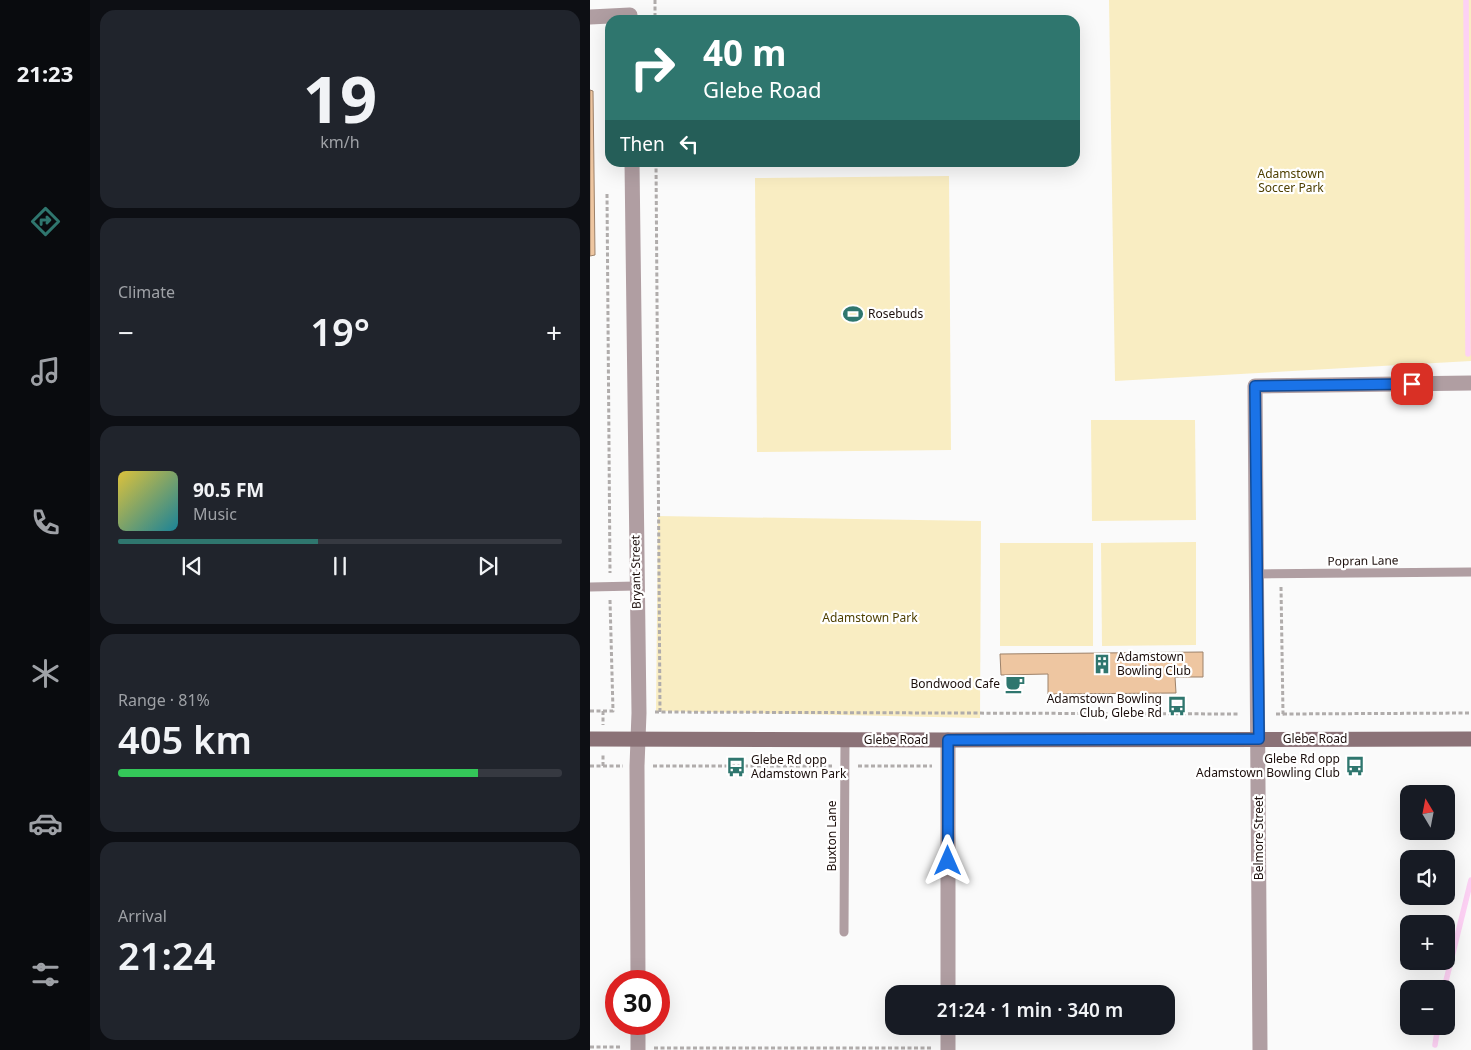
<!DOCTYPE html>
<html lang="en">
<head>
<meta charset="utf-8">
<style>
	body { margin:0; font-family:"Noto Sans",sans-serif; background:#20242c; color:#f1f3f6; height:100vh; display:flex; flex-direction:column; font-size:19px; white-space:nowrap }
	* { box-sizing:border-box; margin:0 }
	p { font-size:16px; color:#9ea1a6 }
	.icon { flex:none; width:28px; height:28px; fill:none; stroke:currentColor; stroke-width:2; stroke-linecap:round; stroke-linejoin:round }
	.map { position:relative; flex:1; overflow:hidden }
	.drawer { display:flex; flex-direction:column; gap:10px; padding:10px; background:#0d0f14; width:500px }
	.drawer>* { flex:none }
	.hud { position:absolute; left:15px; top:15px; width:475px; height:152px; border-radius:15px; box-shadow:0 5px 20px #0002; background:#2f766e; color:#fff; overflow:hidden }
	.needle { width:32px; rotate:350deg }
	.buttons { position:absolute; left:810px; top:785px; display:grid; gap:10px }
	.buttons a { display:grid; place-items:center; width:55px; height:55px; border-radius:10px; background:#171b24; box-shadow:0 5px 20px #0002; font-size:25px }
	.speed { position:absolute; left:15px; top:970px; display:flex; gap:10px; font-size:25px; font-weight:700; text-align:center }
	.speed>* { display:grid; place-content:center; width:65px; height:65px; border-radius:50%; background:#171b24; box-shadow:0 5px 20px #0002; line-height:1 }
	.speed .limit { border:8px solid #d22; background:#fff; color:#111 }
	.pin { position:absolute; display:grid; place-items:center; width:42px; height:42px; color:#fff; margin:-21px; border-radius:10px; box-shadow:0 2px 8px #0006 }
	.me { position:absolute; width:55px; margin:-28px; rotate:0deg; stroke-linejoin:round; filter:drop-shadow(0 0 4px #0008) }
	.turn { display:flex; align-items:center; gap:18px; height:105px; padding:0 15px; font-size:22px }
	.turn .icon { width:65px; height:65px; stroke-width:2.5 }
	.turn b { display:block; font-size:35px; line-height:42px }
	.then { display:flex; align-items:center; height:48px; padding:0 15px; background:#0003; gap:10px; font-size:19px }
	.big { font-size:38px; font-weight:600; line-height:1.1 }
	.drawer .card { flex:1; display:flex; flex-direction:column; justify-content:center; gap:8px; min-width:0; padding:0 18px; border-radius:15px; background:#20242c }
	.drawer .dial { align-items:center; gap:0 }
	.dial b { font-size:65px; line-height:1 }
	.song { display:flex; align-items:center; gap:15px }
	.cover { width:60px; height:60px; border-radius:8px; background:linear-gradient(135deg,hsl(50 70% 55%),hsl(190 70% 35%)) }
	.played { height:5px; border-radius:2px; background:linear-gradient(90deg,#2f766e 45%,#363941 45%) }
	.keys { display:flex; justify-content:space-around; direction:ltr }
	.heat { display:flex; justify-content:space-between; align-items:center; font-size:28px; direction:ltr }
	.charge { height:8px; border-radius:4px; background:linear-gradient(90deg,#34c759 81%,#363941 0) }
	.trip { position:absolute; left:295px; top:985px; width:290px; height:50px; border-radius:15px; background:#171b24; box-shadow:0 5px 20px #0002; font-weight:600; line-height:50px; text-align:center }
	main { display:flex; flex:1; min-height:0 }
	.tabs { display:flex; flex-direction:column; width:90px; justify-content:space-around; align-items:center; background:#090b0e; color:#9ea1a6 }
	.tabs .icon { width:35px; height:35px }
	.tabs .selected { color:#2f766e }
	.tabs b { font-size:22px; color:#f1f3f6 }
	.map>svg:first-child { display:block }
	.green { fill:#f9edc2 }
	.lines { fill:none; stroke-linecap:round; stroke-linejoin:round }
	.stream { stroke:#fdd1f4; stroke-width:5.5 }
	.building { fill:#eec6a1; stroke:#9d826a }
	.path { stroke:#b0acab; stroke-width:3; stroke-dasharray:4 2.5; stroke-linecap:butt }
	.lane { stroke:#b09ea2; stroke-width:9 }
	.street { stroke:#b09ea2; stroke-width:15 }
	.secondary { stroke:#8b7277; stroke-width:15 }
	.route-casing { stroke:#114b97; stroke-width:12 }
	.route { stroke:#1a73e8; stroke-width:9 }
	.labels { text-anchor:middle; stroke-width:4.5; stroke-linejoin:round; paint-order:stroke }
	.park-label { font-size:12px; fill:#4e3f00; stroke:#fff }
	.poi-label { font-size:12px; fill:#1c0f0c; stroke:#fff; text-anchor:start }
	.street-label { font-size:12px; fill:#1c0f0c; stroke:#fff }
</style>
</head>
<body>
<main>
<nav class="tabs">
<b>21:23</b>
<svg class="icon selected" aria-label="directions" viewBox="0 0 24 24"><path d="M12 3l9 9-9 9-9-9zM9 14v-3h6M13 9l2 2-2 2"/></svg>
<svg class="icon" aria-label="music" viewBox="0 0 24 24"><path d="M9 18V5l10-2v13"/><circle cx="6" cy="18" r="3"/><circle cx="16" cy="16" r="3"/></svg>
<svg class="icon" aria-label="phone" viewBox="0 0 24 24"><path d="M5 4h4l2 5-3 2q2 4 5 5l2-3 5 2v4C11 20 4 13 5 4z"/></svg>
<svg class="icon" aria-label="climate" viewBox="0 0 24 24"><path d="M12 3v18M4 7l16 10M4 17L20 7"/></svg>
<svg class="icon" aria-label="car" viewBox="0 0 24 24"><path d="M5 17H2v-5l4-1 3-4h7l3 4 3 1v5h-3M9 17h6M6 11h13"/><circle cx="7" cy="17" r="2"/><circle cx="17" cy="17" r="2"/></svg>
<svg class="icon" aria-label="filters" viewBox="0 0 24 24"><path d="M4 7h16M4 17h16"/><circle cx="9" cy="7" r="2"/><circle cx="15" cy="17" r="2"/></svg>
</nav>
<section class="drawer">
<div class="card dial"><b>19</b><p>km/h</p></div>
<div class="card"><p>Climate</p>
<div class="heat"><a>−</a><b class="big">19°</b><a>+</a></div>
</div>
<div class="card">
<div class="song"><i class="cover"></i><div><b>90.5 FM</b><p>Music</p></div></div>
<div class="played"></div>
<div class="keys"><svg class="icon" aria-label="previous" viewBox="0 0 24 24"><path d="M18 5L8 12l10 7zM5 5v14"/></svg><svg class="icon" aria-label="pause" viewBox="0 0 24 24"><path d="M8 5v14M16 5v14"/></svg><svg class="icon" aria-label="next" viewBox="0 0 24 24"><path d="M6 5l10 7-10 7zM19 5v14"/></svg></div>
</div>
<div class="card"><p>Range · 81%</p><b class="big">405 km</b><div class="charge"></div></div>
<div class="card"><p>Arrival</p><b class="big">21:24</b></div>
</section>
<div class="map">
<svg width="881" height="1050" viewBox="0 0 881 1050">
	<rect width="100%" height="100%" fill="#fafafa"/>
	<!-- green -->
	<g class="green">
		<path d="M519,0H881V361L525,381Z"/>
		<path d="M359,176L361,450L167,452L165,178Z"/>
		<path d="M501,420H605L606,520L502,521Z"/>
		<path d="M68,516L391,521L390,718L66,711Z"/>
		<path d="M606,542V645L512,646L511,543Z"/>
		<rect x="410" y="543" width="93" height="103"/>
	</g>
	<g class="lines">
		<!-- stream -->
		<g class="stream">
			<path d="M876,0L878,354"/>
			<path d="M854,989L881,880"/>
			<path d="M845,1045L848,1026"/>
		</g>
	</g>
	<!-- building -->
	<g class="building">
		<path d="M0,90L3,91L5,255L0,256Z"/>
		<path d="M613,652V677H585L586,693L458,694V674L411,675L410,654Z"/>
	</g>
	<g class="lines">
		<!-- path -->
		<g class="path">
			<path d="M65,0V20"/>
			<path d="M66,162L70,712"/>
			<path d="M17,194L20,573"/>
			<path d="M0,711H23L20,600"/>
			<path d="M13,711V725"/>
			<path d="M65,712L649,714"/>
			<path d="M686,714H693L691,587"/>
			<path d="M693,714L881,713"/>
			<path d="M0,766H33"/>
			<path d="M13,766V754"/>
			<path d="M63,766H242"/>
			<path d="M268,766H342"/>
			<path d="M0,1047H32"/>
			<path d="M64,1048H343"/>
		</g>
		<!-- lane -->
		<g class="lane">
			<path d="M666,574L881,572"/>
			<path d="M0,587L46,586"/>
			<path d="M254,932L255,740"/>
		</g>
		<!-- street -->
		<g class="street">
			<path d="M0,17L40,15"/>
			<path d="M42,162L49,713L47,766L48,981"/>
			<path d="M358,740V994"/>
			<path d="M48,1024V1050"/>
			<path d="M358,1026V1050"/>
			<path d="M670,1050L665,386L881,383"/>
		</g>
		<!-- secondary -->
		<path class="secondary" d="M0,739L358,740L881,739"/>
	</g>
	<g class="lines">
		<defs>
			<path id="route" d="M358,861V740L669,739L665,386L822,384"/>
		</defs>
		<!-- route casing -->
		<use href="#route" class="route-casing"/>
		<!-- route -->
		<use href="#route" class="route"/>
	</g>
	<!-- icons -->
	<defs>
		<symbol id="stadium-bare" viewBox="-9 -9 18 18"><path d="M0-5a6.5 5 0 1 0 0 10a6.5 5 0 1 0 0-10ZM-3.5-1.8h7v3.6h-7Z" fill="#2f766e" stroke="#fff" stroke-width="2.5" paint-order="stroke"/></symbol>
		<symbol id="building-bare" viewBox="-9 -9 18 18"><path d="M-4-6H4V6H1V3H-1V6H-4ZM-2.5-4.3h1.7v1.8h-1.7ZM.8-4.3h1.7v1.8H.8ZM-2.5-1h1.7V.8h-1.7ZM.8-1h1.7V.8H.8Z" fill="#2f766e" stroke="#fff" stroke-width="2.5" paint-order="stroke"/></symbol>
		<symbol id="cafe-bare" viewBox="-9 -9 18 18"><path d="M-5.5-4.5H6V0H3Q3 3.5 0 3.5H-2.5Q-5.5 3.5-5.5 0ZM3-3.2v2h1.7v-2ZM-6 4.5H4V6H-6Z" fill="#2f766e" stroke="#fff" stroke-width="2.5" paint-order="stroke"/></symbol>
		<symbol id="bus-bare" viewBox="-9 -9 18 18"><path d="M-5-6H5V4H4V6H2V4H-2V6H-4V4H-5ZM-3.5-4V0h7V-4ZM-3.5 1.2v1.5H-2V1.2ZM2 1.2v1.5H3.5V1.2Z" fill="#2f766e" stroke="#fff" stroke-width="2.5" paint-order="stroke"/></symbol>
	</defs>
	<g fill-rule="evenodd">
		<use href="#stadium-bare" x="249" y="300" width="28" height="28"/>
		<use href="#building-bare" x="498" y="650" width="28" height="28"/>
		<use href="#cafe-bare" x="411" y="670" width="28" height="28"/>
		<use href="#bus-bare" x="573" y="692" width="28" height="28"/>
		<use href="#bus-bare" x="751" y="752" width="28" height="28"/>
		<use href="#bus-bare" x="132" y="753" width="28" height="28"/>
	</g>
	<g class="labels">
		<!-- park labels -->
		<g class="park-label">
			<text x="701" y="178">Adamstown<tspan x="701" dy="14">Soccer Park</tspan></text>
			<text x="280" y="622">Adamstown Park</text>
		</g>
		<!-- poi labels -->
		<g class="poi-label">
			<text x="278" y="318">Rosebuds</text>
			<text x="527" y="661">Adamstown<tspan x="527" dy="14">Bowling Club</tspan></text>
			<text x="410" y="688" text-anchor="end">Bondwood Cafe</text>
			<text x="572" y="703" text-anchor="end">Adamstown Bowling<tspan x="572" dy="14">Club, Glebe Rd</tspan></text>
			<text x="750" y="763" text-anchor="end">Glebe Rd opp<tspan x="750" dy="14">Adamstown Bowling Club</tspan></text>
			<text x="161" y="764">Glebe Rd opp<tspan x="161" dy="14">Adamstown Park</tspan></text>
		</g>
		<!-- street labels -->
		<g class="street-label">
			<text transform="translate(773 561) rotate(-1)" y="4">Popran Lane</text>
			<text transform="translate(46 572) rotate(-91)" y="4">Bryant Street</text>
			<text x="725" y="743">Glebe Road</text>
			<text x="306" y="744">Glebe Road</text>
			<text transform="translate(242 836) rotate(-90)" y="4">Buxton Lane</text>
			<text transform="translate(669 838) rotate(-90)" y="4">Belmore Street</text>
		</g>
	</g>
</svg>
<div class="buttons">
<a><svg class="needle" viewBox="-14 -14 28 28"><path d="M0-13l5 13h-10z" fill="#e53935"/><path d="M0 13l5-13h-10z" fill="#9ea1a6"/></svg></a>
<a><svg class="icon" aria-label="sound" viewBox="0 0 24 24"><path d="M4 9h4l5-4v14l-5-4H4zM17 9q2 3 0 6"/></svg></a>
<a>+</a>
<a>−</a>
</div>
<div class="speed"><div class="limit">30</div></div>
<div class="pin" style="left:822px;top:384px;background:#d93025"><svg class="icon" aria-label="arrive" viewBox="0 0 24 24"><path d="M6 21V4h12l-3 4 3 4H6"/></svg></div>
<svg class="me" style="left:358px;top:861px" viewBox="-20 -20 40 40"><path d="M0-17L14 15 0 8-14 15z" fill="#1a73e8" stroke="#fff" stroke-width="4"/></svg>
<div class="trip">21:24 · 1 min · 340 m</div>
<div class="hud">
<div class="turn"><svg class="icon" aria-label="right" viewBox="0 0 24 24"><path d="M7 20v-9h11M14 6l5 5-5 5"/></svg><div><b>40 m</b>Glebe Road</div></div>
<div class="then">Then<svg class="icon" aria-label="left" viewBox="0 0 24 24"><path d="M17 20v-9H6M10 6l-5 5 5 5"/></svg></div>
</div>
</div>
</main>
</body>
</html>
